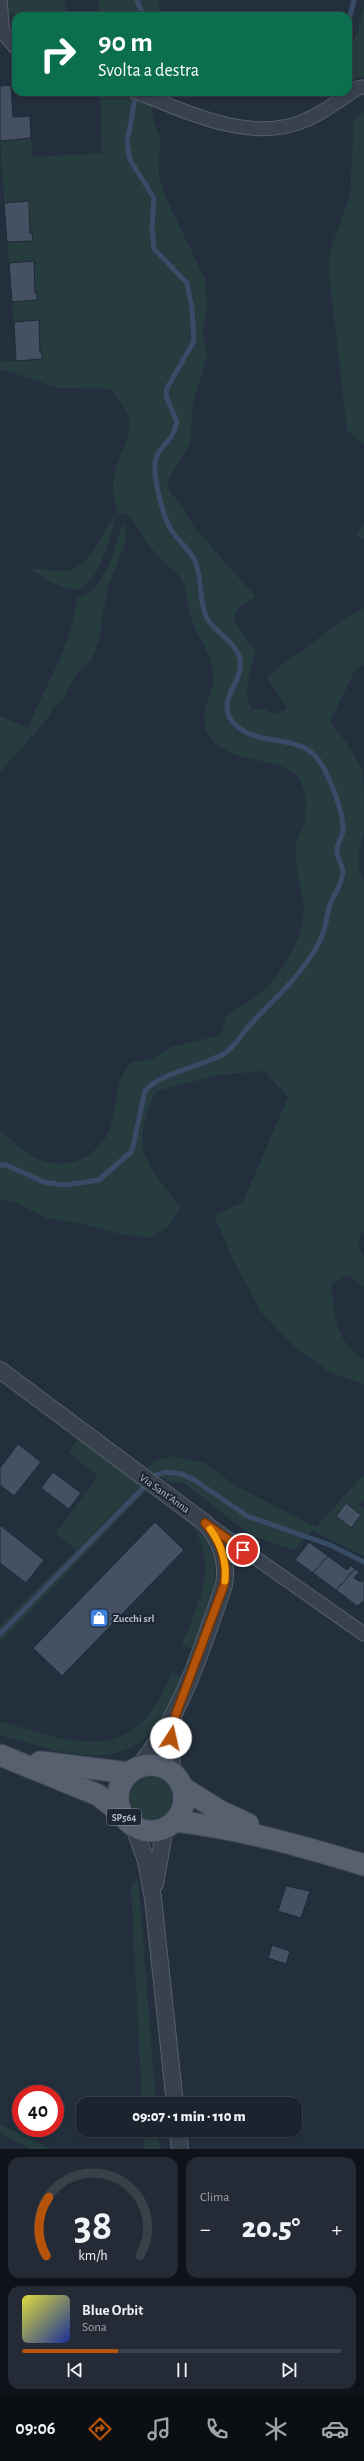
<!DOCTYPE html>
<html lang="it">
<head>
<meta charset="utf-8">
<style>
	body { margin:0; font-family:"Alegreya Sans",sans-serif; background:#242b36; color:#f1f3f6; height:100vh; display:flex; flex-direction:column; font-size:15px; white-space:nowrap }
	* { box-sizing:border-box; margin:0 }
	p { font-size:13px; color:#a0a4aa }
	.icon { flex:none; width:22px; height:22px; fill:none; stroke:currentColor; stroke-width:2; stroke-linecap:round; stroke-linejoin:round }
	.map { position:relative; height:2149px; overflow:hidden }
	.drawer { display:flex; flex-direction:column; gap:8px; padding:8px; background:#0f1319; flex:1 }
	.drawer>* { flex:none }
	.banner { position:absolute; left:12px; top:12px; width:340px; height:84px; border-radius:12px; box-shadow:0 2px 6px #0003,0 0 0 1px #39404a; background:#0b6e4f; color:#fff; overflow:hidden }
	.speed { position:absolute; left:12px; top:2085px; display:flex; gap:8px; font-size:20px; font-weight:700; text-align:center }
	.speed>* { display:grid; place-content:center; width:52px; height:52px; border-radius:50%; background:#1b232e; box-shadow:0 2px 6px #0003,0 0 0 1px #39404a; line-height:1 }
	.speed .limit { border:6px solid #d22; background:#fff; color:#111 }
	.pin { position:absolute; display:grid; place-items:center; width:34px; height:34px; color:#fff; margin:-17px; border:2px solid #fff; border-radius:50%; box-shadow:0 1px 4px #0007 }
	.me { position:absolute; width:44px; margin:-22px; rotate:10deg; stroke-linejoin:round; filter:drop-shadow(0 0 3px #0008) }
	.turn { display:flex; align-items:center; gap:14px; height:84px; padding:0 20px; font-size:18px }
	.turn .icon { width:52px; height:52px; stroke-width:2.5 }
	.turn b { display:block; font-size:28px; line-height:34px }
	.big { font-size:30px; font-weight:800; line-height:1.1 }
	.drawer .widget { flex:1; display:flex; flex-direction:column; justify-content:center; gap:6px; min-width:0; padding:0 14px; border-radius:12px; background:#242b36 }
	.drawer .dial { align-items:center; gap:0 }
	.dial svg { height:104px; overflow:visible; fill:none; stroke:#39404a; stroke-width:7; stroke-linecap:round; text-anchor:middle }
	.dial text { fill:#f1f3f6; stroke:none }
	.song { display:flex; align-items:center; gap:12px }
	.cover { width:48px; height:48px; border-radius:6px; background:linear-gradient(135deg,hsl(60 70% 55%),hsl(230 70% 35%)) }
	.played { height:4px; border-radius:2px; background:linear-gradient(90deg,#b45309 30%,#39404a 30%) }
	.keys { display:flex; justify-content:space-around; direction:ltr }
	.heat { display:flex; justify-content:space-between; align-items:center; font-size:22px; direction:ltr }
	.drawer .tiles { flex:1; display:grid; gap:8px; grid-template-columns:1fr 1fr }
	.widget:last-child { grid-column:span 2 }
	.trip { position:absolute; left:76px; top:2097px; width:226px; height:40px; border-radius:12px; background:#1b232e; box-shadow:0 2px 6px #0003,0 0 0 1px #39404a; font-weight:800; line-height:40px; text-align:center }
	.menu { display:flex; height:64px; justify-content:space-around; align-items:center; background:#0b0e12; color:#a0a4aa }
	.menu .icon { width:28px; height:28px }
	.menu .on { color:#b45309 }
	.menu b { font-size:18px; color:#f1f3f6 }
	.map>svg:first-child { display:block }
	.green { fill:#263c3f }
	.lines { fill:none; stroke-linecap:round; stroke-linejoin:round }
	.stream { stroke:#394c67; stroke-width:5 }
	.building { fill:#455162; stroke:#1f2835 }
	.minor-casing { stroke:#565f6c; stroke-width:15 }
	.tertiary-casing { stroke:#565f6c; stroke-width:18 }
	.primary-casing { stroke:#414a57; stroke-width:23 }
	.minor { stroke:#38414e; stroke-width:13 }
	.tertiary { stroke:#38414e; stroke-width:16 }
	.primary { stroke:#56606e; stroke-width:21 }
	.route-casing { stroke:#753606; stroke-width:10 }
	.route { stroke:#b45309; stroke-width:7 }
	.slow { stroke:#f59e0b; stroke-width:7 }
	.labels { text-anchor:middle; stroke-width:4; stroke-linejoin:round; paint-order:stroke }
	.shield { fill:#1d2633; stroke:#878f9c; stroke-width:1 }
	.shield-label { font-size:10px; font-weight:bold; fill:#b4bcc9 }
	.street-label { font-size:11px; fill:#b4bcc9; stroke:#1d2633 }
	.poi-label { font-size:11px; font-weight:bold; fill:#b4bcc9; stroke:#1d2633; text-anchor:start }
</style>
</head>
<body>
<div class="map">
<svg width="364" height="2149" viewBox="0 0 364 2149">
	<rect width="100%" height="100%" fill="#242f3e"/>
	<!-- green -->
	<g class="green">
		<path d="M5,0H65L66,11L59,15L5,13Z"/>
		<path d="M99,0H158L162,16H99Z"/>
		<path d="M364,6V77H357L348,84V49L358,31Z"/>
		<path d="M100,92H121L152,103L153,119L160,137L159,175L165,196L205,279L207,307L203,332L207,356L193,402L190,443L167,482L170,492L183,507L194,527L256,597L239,607L233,620L255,650L246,694L252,710L265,709L276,715L287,708L267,677C280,665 295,656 310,645C330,630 340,620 364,608V665L355,670L330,722C342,737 357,755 363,773C364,786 364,818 364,832C362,845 352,867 364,879V1232L360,1235L359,1247L364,1258V1287L348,1275L331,1284C334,1311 336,1345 364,1359V1384L329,1372L294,1346L261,1312L232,1257L214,1216L243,1202L288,1097L264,1071L219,1075L156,1091C129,1150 145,1161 181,1208L168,1227L150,1238L121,1234L86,1225L46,1218L14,1202L0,1200V1131C11,1138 20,1149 31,1155C57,1171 87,1164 104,1140C115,1124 115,1102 119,1084C121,1076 127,1069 131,1062L152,1059L171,1047L221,1035L227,1016C236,1008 246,1004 256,997C279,980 309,933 303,902C300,883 292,860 297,840C298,835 302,831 303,826C308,812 307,786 296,775C274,755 223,765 207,732C197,710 216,693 213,672C211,655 201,641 194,626C188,612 188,597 183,583C178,570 163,564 156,554C145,540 137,526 126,513L117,515C109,536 98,597 68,589C55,586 41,575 29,569C43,568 56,573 69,570C97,562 99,532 117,515C116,503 111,487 114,475C125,435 144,426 110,389L58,388L0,369V362L16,361L0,141L31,138L33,157L102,153Z"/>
		<path d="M364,112V444L347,430L329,274L330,251L350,196L354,118Z"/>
		<path d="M123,522L126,535L124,547L107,589L99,640L91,660L76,675L65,696L54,707L45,722L0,772V716L28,728C45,684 72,647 77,598C108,588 114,549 123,522Z"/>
		<path d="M364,524V539L356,534Z"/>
		<path d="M79,1436L148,1489L0,1643V1626L76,1550L56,1533L98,1476L69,1453Z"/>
		<path d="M171,1456L205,1463L236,1486L316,1527L364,1474V1500L359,1505L364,1510V1556L312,1531L294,1550L252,1536L184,1483L169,1482L147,1469L154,1461Z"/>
		<path d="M191,1523C234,1563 210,1603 192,1649L182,1645C199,1601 219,1568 191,1523Z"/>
		<path d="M171,1673L182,1677C177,1688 173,1700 167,1711C127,1780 61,1752 0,1735V1721C77,1745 136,1767 171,1673Z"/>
		<circle cx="151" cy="1798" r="21"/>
		<path d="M138,1878L156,2104H142L131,1886Z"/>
		<path d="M0,2124L51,2149H31L0,2133Z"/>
		<path d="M143,2130H158L160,2149H144Z"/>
	</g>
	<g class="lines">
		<!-- stream -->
		<g class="stream">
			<path d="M137,0L143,16"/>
			<path d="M348,23L354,0"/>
			<path d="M0,1165H6L44,1182L65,1185L99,1180L132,1151L145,1091C157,1074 204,1066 225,1053C235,1047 241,1035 248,1027C272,1001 298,979 316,948C324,936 326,922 329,908C332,895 341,889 343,872C343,865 337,859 337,851C336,845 342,838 343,831C344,813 326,762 311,752C288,735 252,746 232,721C216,699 244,682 240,660C238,644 216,633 208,620C198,602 203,579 195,561C189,548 175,539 169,526C163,514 151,472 156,459C158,450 165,445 170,438C174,434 175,427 177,422L166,396L167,388L194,341L192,309L187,283L154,249L152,228L154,198L130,160L127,143L136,93"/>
			<path d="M0,1634L143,1488L156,1475L165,1472L182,1474L196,1481L247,1516L330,1545L364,1562"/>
		</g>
	</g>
	<!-- building -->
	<g class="building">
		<path d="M11,85L13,117L30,116L31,138L0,141V86Z"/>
		<path d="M29,201L30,233H32L33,241L7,242L4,203Z"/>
		<path d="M34,261L35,293H37V300L12,302L9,263Z"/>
		<path d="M39,320L40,352H42V359L16,361L14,322Z"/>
		<path d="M18,1444L41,1462L14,1496L0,1485V1468Z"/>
		<path d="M53,1472L81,1493L69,1509L41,1488Z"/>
		<path d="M346,1503L361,1515L351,1528L336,1516Z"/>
		<path d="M155,1522L184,1550L62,1676L33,1648Z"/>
		<path d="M0,1525L44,1560L26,1583L0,1563Z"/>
		<path d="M309,1542L328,1556L313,1573L295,1560Z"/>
		<path d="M328,1556L347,1570L351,1566L355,1569L336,1590L313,1573Z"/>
		<path d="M355,1569L359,1572L354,1578L361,1582L364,1579V1601L357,1606L336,1590Z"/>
		<path d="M286,1886L310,1891L301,1918L278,1911Z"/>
		<path d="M272,1945L290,1951L286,1964L268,1958Z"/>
	</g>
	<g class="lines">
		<defs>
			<g id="minor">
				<path d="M0,0L3,33L16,48"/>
				<path d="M135,92C187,111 251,145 306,120C325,112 341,99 358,88L364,87"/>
				<path d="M210,1526L364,1634"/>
			</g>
			<g id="tertiary">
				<path d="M0,1370L205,1523C221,1541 228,1561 224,1585C202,1648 182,1716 138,1767"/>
				<path d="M173,1773L171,1758L174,1721"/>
				<path d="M134,1827L146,1861L153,1898L175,2104"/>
				<path d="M155,1884L165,1828"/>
				<path d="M178,2130L180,2149"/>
			</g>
			<g id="primary">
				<path d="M0,1755L98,1795L121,1813"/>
				<path d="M40,1762L129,1773"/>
				<circle cx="151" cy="1798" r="33"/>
				<path d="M183,1788L220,1811L248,1824"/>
				<path d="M176,1821C241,1829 302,1846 364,1865"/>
			</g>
		</defs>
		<!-- minor casing -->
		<use href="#minor" class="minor-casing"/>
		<!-- tertiary casing -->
		<use href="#tertiary" class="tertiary-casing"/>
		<!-- primary casing -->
		<use href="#primary" class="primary-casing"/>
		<!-- minor -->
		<use href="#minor" class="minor"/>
		<!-- tertiary -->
		<use href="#tertiary" class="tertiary"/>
		<!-- primary -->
		<use href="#primary" class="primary"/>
	</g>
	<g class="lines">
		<defs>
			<path id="route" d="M171,1738L176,1714L224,1585C228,1561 221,1541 205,1523L243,1550"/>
		</defs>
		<!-- route casing -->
		<use href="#route" class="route-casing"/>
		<!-- route -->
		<use href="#route" class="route"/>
		<!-- slow -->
		<path class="slow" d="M210,1529C221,1544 227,1561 225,1581"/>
	</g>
	<!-- icons -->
	<defs>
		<symbol id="shop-square" viewBox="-11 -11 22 22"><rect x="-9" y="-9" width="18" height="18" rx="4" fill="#3f7fe0" stroke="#1d2633"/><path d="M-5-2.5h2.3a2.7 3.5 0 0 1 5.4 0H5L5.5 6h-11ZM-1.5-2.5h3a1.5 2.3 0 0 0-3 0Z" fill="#fff"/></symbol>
	</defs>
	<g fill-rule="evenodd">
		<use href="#shop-square" x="88" y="1607" width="22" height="22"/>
	</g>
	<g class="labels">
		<!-- shield labels -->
		<rect class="shield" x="107" y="1809" width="34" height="16" rx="3"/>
		<g class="shield-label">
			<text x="124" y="1821">SP564</text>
		</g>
		<!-- street labels -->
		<g class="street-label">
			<text transform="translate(165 1493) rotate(36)" y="4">Via Sant'Anna</text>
		</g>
		<!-- poi labels -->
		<g class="poi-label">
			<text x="113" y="1622">Zucchi srl</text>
		</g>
	</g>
</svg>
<div class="speed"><div class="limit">40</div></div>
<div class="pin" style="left:243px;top:1550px;background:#d93025"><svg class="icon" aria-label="arrive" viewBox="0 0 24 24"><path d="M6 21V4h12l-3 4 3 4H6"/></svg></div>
<svg class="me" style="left:171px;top:1738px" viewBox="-20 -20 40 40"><circle r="19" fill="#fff"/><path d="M0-13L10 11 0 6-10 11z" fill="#b45309"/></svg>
<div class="trip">09:07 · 1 min · 110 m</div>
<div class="banner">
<div class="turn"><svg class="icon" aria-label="right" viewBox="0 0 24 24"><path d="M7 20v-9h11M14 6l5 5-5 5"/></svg><div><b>90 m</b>Svolta a destra</div></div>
</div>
</div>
<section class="drawer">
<div class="tiles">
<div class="widget dial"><svg viewBox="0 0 100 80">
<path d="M14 69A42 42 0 1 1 86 69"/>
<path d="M14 69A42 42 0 0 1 16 24" stroke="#b45309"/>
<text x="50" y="56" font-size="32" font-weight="700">38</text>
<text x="50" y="72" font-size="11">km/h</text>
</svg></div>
<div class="widget"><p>Clima</p>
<div class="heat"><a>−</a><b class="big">20.5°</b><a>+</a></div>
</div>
<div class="widget">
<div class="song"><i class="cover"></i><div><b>Blue Orbit</b><p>Sona</p></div></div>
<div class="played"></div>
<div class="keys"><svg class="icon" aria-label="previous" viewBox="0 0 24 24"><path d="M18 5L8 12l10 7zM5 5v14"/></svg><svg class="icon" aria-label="pause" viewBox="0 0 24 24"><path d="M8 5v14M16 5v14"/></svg><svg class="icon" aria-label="next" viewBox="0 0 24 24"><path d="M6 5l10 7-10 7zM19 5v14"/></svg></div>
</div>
</div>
</section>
<nav class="menu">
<b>09:06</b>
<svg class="icon on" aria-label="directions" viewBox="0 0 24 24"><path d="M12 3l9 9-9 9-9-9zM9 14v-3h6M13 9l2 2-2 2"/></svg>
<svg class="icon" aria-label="music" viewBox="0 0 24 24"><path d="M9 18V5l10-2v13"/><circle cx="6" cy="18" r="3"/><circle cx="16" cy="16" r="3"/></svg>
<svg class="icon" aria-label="phone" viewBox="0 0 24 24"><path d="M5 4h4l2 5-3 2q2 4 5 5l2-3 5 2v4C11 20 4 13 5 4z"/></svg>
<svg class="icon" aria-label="climate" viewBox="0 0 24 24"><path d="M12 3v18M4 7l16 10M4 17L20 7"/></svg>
<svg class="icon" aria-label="car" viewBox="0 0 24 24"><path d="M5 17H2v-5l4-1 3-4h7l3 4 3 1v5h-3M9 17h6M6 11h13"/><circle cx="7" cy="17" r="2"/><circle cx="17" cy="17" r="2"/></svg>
</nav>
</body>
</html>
